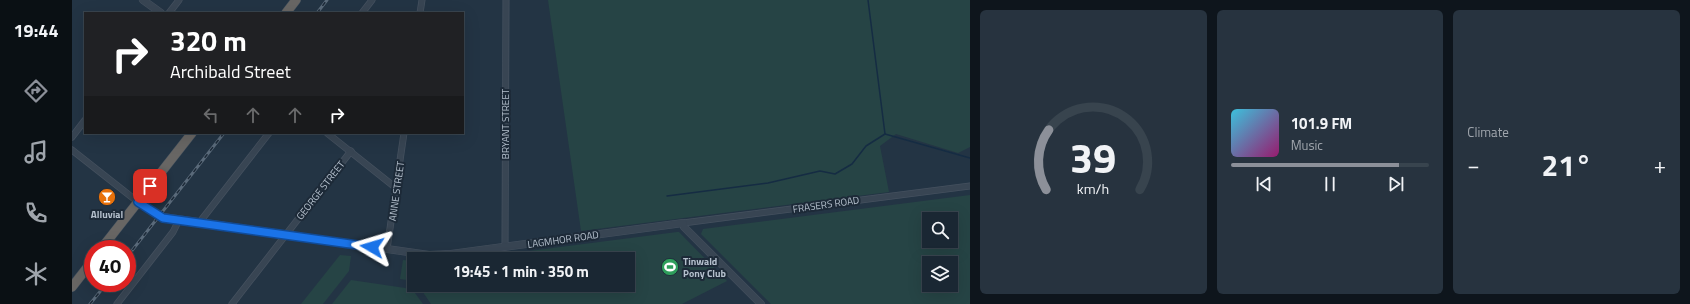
<!DOCTYPE html>
<html lang="en">
<head>
<meta charset="utf-8">
<style>
	body { margin:0; font-family:"Titillium Web",sans-serif; background:#27333f; color:#f1f3f6; height:100vh; display:flex; flex-direction:column; font-size:15px; white-space:nowrap }
	* { box-sizing:border-box; margin:0 }
	p { font-size:13px; color:#9fa5ac }
	.icon { flex:none; width:22px; height:22px; fill:none; stroke:currentColor; stroke-width:2; stroke-linecap:round; stroke-linejoin:round }
	.map { position:relative; flex:1; overflow:hidden }
	.drawer { display:flex; flex-direction:column; gap:10px; padding:10px; background:#0e151c; width:720px }
	.drawer>* { flex:none }
	.top-card { position:absolute; left:12px; top:12px; width:380px; height:122px; border-radius:0px; box-shadow:0 4px 16px #0002,0 0 0 1px #38444e; background:#202124; color:#fff; overflow:hidden }
	.fabs { position:absolute; left:850px; top:212px; display:grid; gap:8px }
	.fabs a { display:grid; place-items:center; width:36px; height:36px; border-radius:0px; background:#1a2733; box-shadow:0 4px 16px #0002,0 0 0 1px #38444e; font-size:20px }
	.speed { position:absolute; left:12px; top:240px; display:flex; gap:8px; font-size:20px; font-weight:700; text-align:center }
	.speed>* { display:grid; place-content:center; width:52px; height:52px; border-radius:50%; background:#1a2733; box-shadow:0 4px 16px #0002,0 0 0 1px #38444e; line-height:1 }
	.speed .limit { border:6px solid #d22; background:#fff; color:#111 }
	.pin { position:absolute; display:grid; place-items:center; width:34px; height:34px; color:#fff; margin:-17px; border-radius:8px; box-shadow:0 2px 6px #0006 }
	.me { position:absolute; width:44px; margin:-22px; rotate:277deg; stroke-linejoin:round; filter:drop-shadow(0 0 3px #0008) }
	.turn { display:flex; align-items:center; gap:14px; height:84px; padding:0 20px; font-size:18px }
	.turn .icon { width:52px; height:52px; stroke-width:2.5 }
	.turn b { display:block; font-size:28px; line-height:34px }
	.lanes { display:flex; align-items:center; height:38px; padding:0 20px; background:#0003; justify-content:center; gap:20px; direction:ltr }
	.lanes .off { opacity:.35 }
	.big { font-size:30px; font-weight:700; line-height:1.1 }
	.drawer .widget { flex:1; display:flex; flex-direction:column; justify-content:center; gap:6px; min-width:0; padding:0 14px; border-radius:6px; background:#27333f }
	.drawer .dial { align-items:center; gap:0 }
	.dial svg { height:104px; overflow:visible; fill:none; stroke:#38444e; stroke-width:7; stroke-linecap:round; text-anchor:middle }
	.dial text { fill:#f1f3f6; stroke:none }
	.song { display:flex; align-items:center; gap:12px }
	.cover { width:48px; height:48px; border-radius:6px; background:linear-gradient(135deg,hsl(190 70% 55%),hsl(320 70% 35%)) }
	.played { height:4px; border-radius:2px; background:linear-gradient(90deg,#8c9099 85%,#38444e 85%) }
	.keys { display:flex; justify-content:space-around; direction:ltr }
	.heat { display:flex; justify-content:space-between; align-items:center; font-size:22px; direction:ltr }
	.drawer .tiles { flex:1; display:grid; gap:10px; grid-template-columns:repeat(3,1fr) }
	.trip { position:absolute; left:335px; top:252px; width:228px; height:40px; border-radius:0px; background:#1a2733; box-shadow:0 4px 16px #0002,0 0 0 1px #38444e; font-weight:700; line-height:40px; text-align:center }
	main { display:flex; flex:1; min-height:0 }
	.tab-bar { display:flex; flex-direction:column; width:72px; justify-content:space-around; align-items:center; background:#0a1014; color:#9fa5ac }
	.tab-bar .icon { width:28px; height:28px }
	.tab-bar .on { color:#8c9099 }
	.tab-bar b { font-size:18px; color:#f1f3f6 }
	.map>svg:first-child { display:block }
	.green { fill:#264445; fill-rule:evenodd }
	.lines { fill:none; stroke-linecap:round; stroke-linejoin:round }
	.stream { stroke:#152c43; stroke-width:1.5 }
	.minor-casing { stroke:#45515f; stroke-width:7 }
	.tertiary-casing { stroke:#45515f; stroke-width:8 }
	.trunk-casing { stroke:#43505d; stroke-width:10 }
	.minor { stroke:#384553; stroke-width:5.5 }
	.tertiary { stroke:#384553; stroke-width:7 }
	.trunk { stroke:#686664; stroke-width:9 }
	.rail-casing { stroke:#5a6a7a; stroke-width:3 }
	.rail { stroke:#1d2a38; stroke-width:1.5; stroke-dasharray:4.5; stroke-linecap:butt }
	.route-casing { stroke:#114b97; stroke-width:10 }
	.route { stroke:#1a73e8; stroke-width:7 }
	.labels { text-anchor:middle; stroke-width:4; stroke-linejoin:round; paint-order:stroke }
	.street-label { font-size:10px; fill:#b5c0cd; stroke:#1d2a38 }
	.poi-label { font-size:10px; font-weight:bold; fill:#b5c0cd; stroke:#1d2a38 }
</style>
</head>
<body>
<main>
<nav class="tab-bar">
<b>19:44</b>
<svg class="icon on" aria-label="directions" viewBox="0 0 24 24"><path d="M12 3l9 9-9 9-9-9zM9 14v-3h6M13 9l2 2-2 2"/></svg>
<svg class="icon" aria-label="music" viewBox="0 0 24 24"><path d="M9 18V5l10-2v13"/><circle cx="6" cy="18" r="3"/><circle cx="16" cy="16" r="3"/></svg>
<svg class="icon" aria-label="phone" viewBox="0 0 24 24"><path d="M5 4h4l2 5-3 2q2 4 5 5l2-3 5 2v4C11 20 4 13 5 4z"/></svg>
<svg class="icon" aria-label="climate" viewBox="0 0 24 24"><path d="M12 3v18M4 7l16 10M4 17L20 7"/></svg>
</nav>
<div class="map">
<svg width="898" height="304" viewBox="0 0 898 304">
	<rect width="100%" height="100%" fill="#233444"/>
	<!-- green -->
	<g class="green">
		<path d="M476,0H898V147L886,153L824,134L808,146L817,192L509,231Z"/>
		<path d="M898,195V304H699L629,234L631,229ZM857,219H879V241H857ZM857,263H879V285H857Z"/>
		<path d="M605,232H607L655,281L610,304H359L346,285H556V259H427V255Z"/>
		<path d="M268,255L279,256L277,271L251,304H229Z"/>
		<path d="M331,260L342,261V281L328,279Z"/>
		<path d="M279,280L340,289L351,304H260Z"/>
	</g>
	<g class="lines">
		<!-- stream -->
		<g class="stream">
			<path d="M796,0L813,134L898,158"/>
			<path d="M595,196L696,183L748,171L763,174L780,164L794,146L813,134"/>
		</g>
		<defs>
			<g id="minor">
				<path d="M97,13L107,0"/>
				<path d="M290,13L300,0"/>
				<path d="M348,13L350,0"/>
				<path d="M255,133L324,188"/>
				<path d="M0,137L13,120"/>
				<path d="M0,150L66,202"/>
				<path d="M127,223L197,133"/>
				<path d="M611,223L898,186"/>
				<path d="M433,247L434,0"/>
				<path d="M315,249L332,133"/>
				<path d="M45,304L101,232L107,220"/>
				<path d="M160,304L279,151"/>
			</g>
			<g id="tertiary">
				<path d="M71,0L89,13"/>
				<path d="M66,202L91,217L357,255L379,254L611,223L612,227L689,304"/>
			</g>
			<g id="trunk">
				<path d="M214,13L224,0"/>
				<path d="M29,249L120,133"/>
				<path d="M0,287L21,260"/>
			</g>
		</defs>
		<!-- minor casing -->
		<use href="#minor" class="minor-casing"/>
		<!-- tertiary casing -->
		<use href="#tertiary" class="tertiary-casing"/>
		<!-- trunk casing -->
		<use href="#trunk" class="trunk-casing"/>
		<!-- minor -->
		<use href="#minor" class="minor"/>
		<!-- tertiary -->
		<use href="#tertiary" class="tertiary"/>
		<!-- trunk -->
		<use href="#trunk" class="trunk"/>
		<defs>
			<g id="rail">
				<path d="M245,13L255,0"/>
				<path d="M55,257L152,133"/>
				<path d="M18,304L35,283"/>
			</g>
		</defs>
		<!-- rail casing -->
		<use href="#rail" class="rail-casing"/>
		<!-- rail -->
		<use href="#rail" class="rail"/>
	</g>
	<g class="lines">
		<defs>
			<path id="route" d="M78,186L66,202L91,218L300,247"/>
		</defs>
		<!-- route casing -->
		<use href="#route" class="route-casing"/>
		<!-- route -->
		<use href="#route" class="route"/>
	</g>
	<!-- icons -->
	<defs>
		<symbol id="bar-disc" viewBox="-11 -11 22 22"><circle r="9.5" fill="#e8710a" stroke="#1d2a38"/><path d="M-6-5H6L.8 .8V4.5H3.5V6h-7V4.5H-.8V.8Z" fill="#fff"/></symbol>
		<symbol id="stadium-disc" viewBox="-11 -11 22 22"><circle r="9.5" fill="#2e9e5b" stroke="#1d2a38"/><path d="M0-5a6.5 5 0 1 0 0 10a6.5 5 0 1 0 0-10ZM-3.5-1.8h7v3.6h-7Z" fill="#fff"/></symbol>
	</defs>
	<g fill-rule="evenodd">
		<use href="#bar-disc" x="25" y="187" width="20" height="20"/>
		<use href="#stadium-disc" x="588" y="257" width="20" height="20"/>
	</g>
	<g class="labels">
		<!-- street labels -->
		<g class="street-label">
			<text transform="translate(433 124) rotate(-90)" y="4">BRYANT STREET</text>
			<text transform="translate(248 190) rotate(-52)" y="4">GEORGE STREET</text>
			<text transform="translate(324 191) rotate(-82)" y="4">ANNE STREET</text>
			<text transform="translate(754 204) rotate(-8)" y="4">FRASERS ROAD</text>
			<text transform="translate(491 239) rotate(-8)" y="4">LAGMHOR ROAD</text>
		</g>
		<!-- poi labels -->
		<g class="poi-label">
			<text x="35" y="218">Alluvial</text>
			<text x="611" y="265" text-anchor="start">Tinwald<tspan x="611" dy="12">Pony Club</tspan></text>
		</g>
	</g>
</svg>
<div class="fabs">
<a><svg class="icon" aria-label="search" viewBox="0 0 24 24"><circle cx="10" cy="10" r="6"/><path d="M15 15l6 6"/></svg></a>
<a><svg class="icon" aria-label="layers" viewBox="0 0 24 24"><path d="M12 4l9 5-9 5-9-5zM3 14l9 5 9-5"/></svg></a>
</div>
<div class="speed"><div class="limit">40</div></div>
<div class="pin" style="left:78px;top:186px;background:#d93025"><svg class="icon" aria-label="arrive" viewBox="0 0 24 24"><path d="M6 21V4h12l-3 4 3 4H6"/></svg></div>
<svg class="me" style="left:300px;top:247px" viewBox="-20 -20 40 40"><path d="M0-17L14 15 0 8-14 15z" fill="#1a73e8" stroke="#fff" stroke-width="4"/></svg>
<div class="trip">19:45 · 1 min · 350 m</div>
<div class="top-card">
<div class="turn"><svg class="icon" aria-label="right" viewBox="0 0 24 24"><path d="M7 20v-9h11M14 6l5 5-5 5"/></svg><div><b>320 m</b>Archibald Street</div></div>
<div class="lanes"><svg class="icon off" aria-label="left" viewBox="0 0 24 24"><path d="M17 20v-9H6M10 6l-5 5 5 5"/></svg><svg class="icon off" aria-label="ahead" viewBox="0 0 24 24"><path d="M12 20V5M6 11l6-6 6 6"/></svg><svg class="icon off" aria-label="ahead" viewBox="0 0 24 24"><path d="M12 20V5M6 11l6-6 6 6"/></svg><svg class="icon" aria-label="right" viewBox="0 0 24 24"><path d="M7 20v-9h11M14 6l5 5-5 5"/></svg></div>
</div>
</div>
<section class="drawer">
<div class="tiles">
<div class="widget dial"><svg viewBox="0 0 100 80">
<path d="M14 69A42 42 0 1 1 86 69"/>
<path d="M14 69A42 42 0 0 1 16 23" stroke="#8c9099"/>
<text x="50" y="56" font-size="32" font-weight="700">39</text>
<text x="50" y="72" font-size="11">km/h</text>
</svg></div>
<div class="widget">
<div class="song"><i class="cover"></i><div><b>101.9 FM</b><p>Music</p></div></div>
<div class="played"></div>
<div class="keys"><svg class="icon" aria-label="previous" viewBox="0 0 24 24"><path d="M18 5L8 12l10 7zM5 5v14"/></svg><svg class="icon" aria-label="pause" viewBox="0 0 24 24"><path d="M8 5v14M16 5v14"/></svg><svg class="icon" aria-label="next" viewBox="0 0 24 24"><path d="M6 5l10 7-10 7zM19 5v14"/></svg></div>
</div>
<div class="widget"><p>Climate</p>
<div class="heat"><a>−</a><b class="big">21°</b><a>+</a></div>
</div>
</div>
</section>
</main>
</body>
</html>
